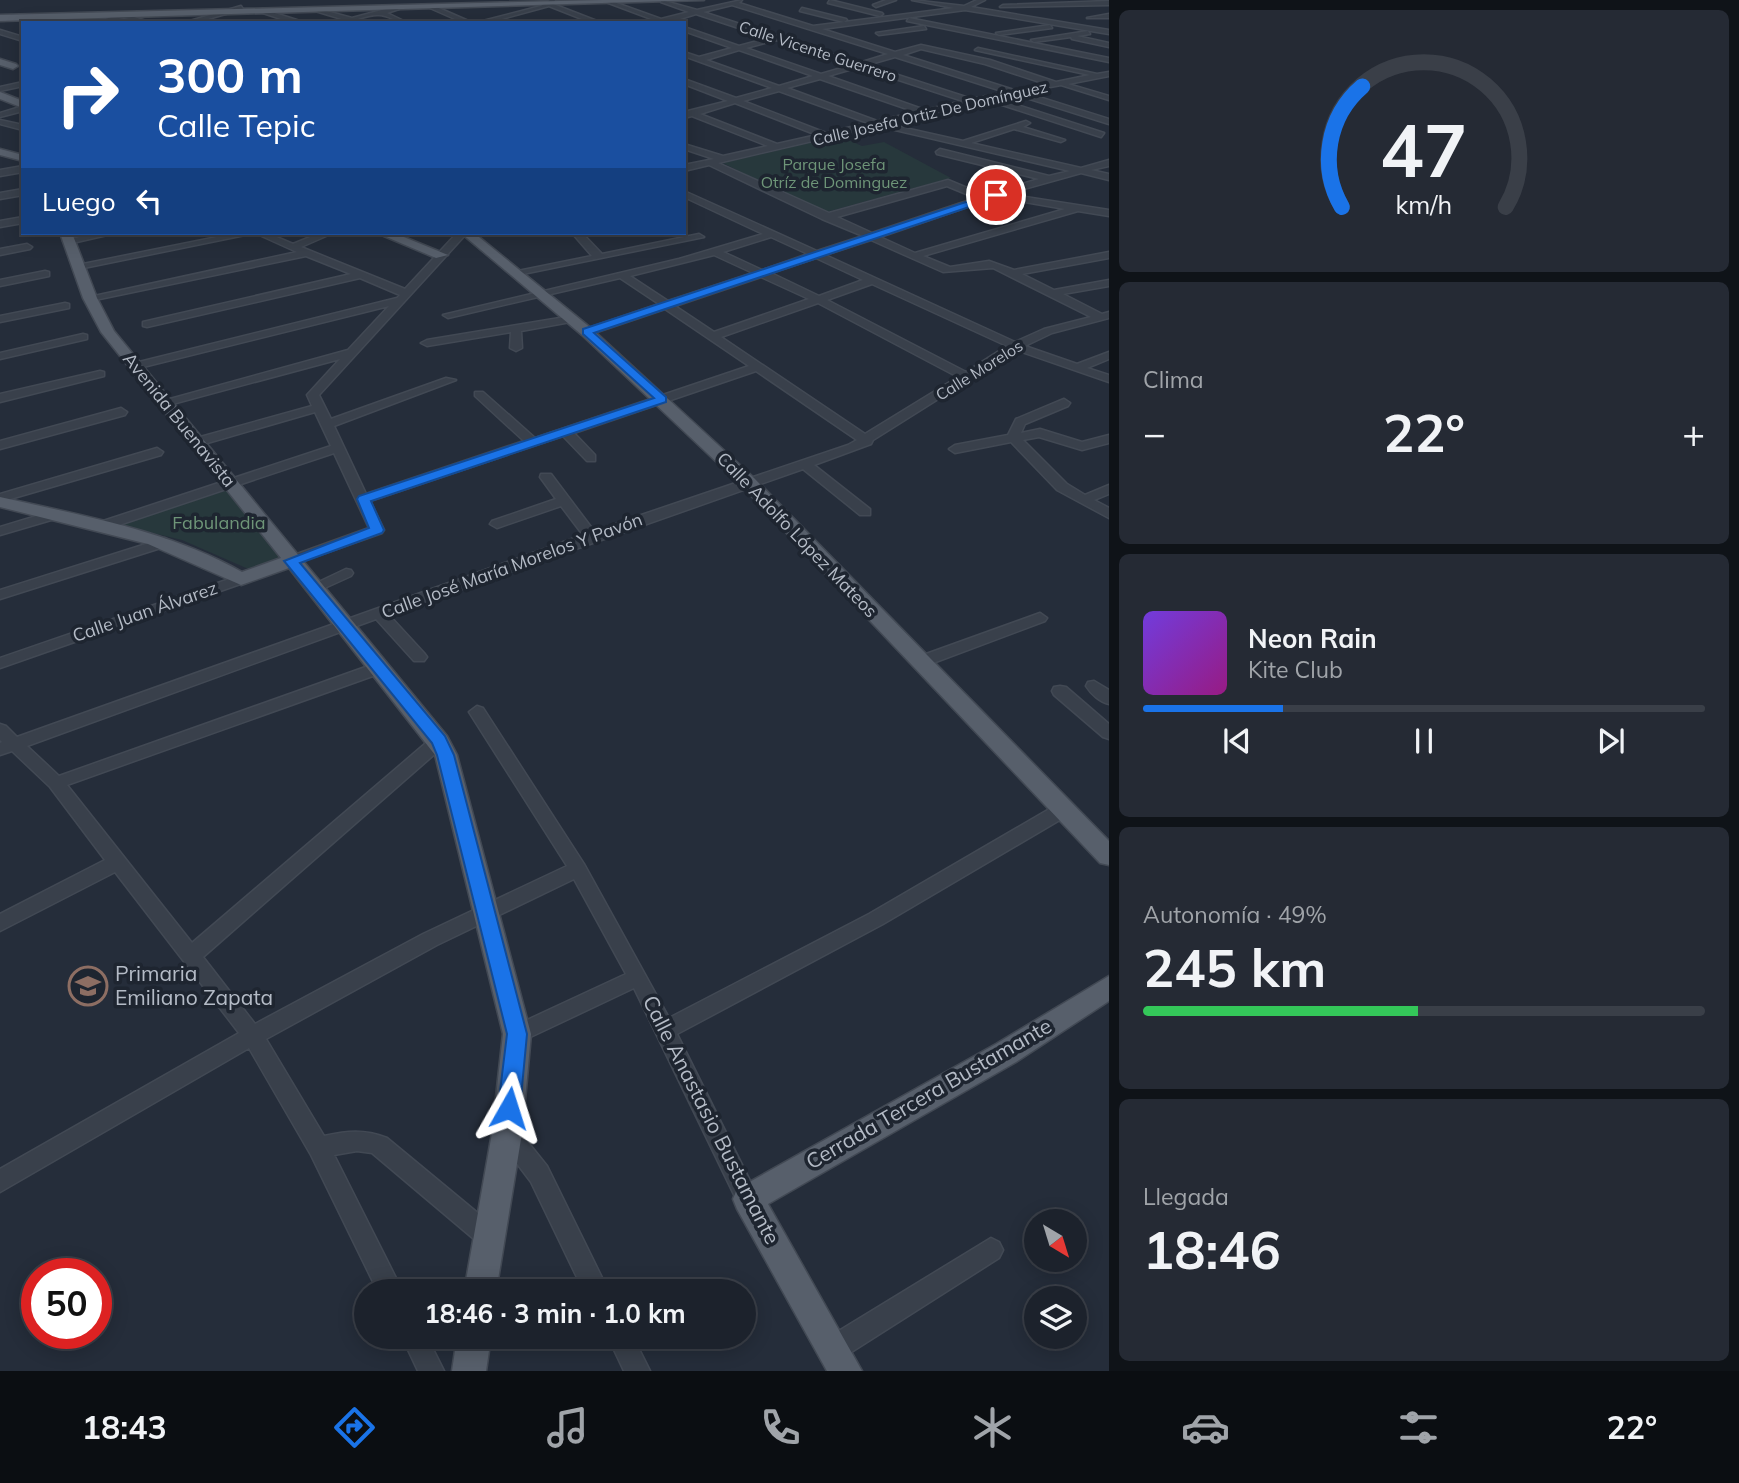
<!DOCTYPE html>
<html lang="es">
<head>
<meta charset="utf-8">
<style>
	body { margin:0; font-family:Mulish,sans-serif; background:#252a34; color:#f1f3f6; height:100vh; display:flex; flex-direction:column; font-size:26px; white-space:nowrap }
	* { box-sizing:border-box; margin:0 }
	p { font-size:23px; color:#a0a4a9 }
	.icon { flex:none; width:38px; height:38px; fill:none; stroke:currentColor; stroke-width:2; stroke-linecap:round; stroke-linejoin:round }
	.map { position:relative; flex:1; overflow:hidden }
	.sheet { display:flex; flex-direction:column; gap:10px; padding:10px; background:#0f1318; width:630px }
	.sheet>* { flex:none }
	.banner { position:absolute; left:21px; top:21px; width:665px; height:214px; border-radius:0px; box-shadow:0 4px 18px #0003,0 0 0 2px #3a3f48; background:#1a4fa0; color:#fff; overflow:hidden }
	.needle { width:46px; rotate:142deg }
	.tools { position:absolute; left:1024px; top:1209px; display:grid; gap:14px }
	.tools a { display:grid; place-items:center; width:63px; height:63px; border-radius:50%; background:#1c222c; box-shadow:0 4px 18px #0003,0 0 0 2px #3a3f48; font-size:35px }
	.speed { position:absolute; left:21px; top:1258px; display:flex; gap:14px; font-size:35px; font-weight:700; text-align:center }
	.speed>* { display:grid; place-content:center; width:91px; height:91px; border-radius:50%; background:#1c222c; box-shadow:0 4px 18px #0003,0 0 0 2px #3a3f48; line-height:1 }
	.speed .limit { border:10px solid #d22; background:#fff; color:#111 }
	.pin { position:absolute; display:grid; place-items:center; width:60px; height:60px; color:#fff; margin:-30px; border:4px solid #fff; border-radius:50%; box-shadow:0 2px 7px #0007 }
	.me { position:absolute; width:77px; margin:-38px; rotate:6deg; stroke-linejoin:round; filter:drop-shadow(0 0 5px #0008) }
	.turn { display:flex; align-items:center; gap:24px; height:147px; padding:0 21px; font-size:32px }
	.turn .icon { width:91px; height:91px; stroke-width:2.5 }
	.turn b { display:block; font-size:49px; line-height:60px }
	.then { display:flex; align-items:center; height:66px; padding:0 21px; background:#0003; gap:14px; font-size:26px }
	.big { font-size:52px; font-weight:700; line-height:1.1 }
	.sheet .tile { flex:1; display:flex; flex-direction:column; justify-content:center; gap:10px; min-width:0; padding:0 24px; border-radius:10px; background:#252a34 }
	.sheet .dial { align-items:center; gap:0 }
	.dial svg { height:182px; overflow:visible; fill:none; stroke:#3a3f48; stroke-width:7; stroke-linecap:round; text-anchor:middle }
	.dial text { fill:#f1f3f6; stroke:none }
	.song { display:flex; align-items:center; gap:21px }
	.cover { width:84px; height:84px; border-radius:10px; background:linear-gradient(135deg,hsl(260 70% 55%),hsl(310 70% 35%)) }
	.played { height:7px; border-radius:4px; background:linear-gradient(90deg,#1a73e8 25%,#3a3f48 25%) }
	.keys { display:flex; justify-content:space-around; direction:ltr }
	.heat { display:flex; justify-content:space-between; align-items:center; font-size:38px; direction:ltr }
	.charge { height:10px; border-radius:5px; background:linear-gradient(90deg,#34c759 49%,#3a3f48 0) }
	.trip { position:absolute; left:354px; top:1279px; width:402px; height:70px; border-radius:35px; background:#1c222c; box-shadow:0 4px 18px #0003,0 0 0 2px #3a3f48; font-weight:700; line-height:70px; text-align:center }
	.tabs { display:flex; height:112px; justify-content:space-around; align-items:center; background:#0b0e12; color:#a0a4a9 }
	.tabs .icon { width:49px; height:49px }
	.tabs .on { color:#1a73e8 }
	.tabs b { font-size:32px; color:#f1f3f6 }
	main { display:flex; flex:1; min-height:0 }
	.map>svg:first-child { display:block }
	.green { fill:#27383c }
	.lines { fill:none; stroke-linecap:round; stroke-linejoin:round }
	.minor-casing { stroke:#424954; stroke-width:3 }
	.major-casing { stroke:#424954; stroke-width:3 }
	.minor { fill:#39404b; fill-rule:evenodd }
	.major { fill:#575f6b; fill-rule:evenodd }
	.route { fill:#1a73e8; stroke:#114b97; stroke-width:2 }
	.labels { text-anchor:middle; stroke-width:7; stroke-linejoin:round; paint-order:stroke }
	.far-street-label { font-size:16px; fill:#b4bbc6; stroke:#1e2530 }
	.far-park-label { font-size:16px; fill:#6e9578; stroke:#1e2530 }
	.street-label { font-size:18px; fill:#b4bbc6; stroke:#1e2530 }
	.park-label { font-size:18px; fill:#6e9578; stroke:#1e2530 }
	.near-poi-label { font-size:21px; fill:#b4bbc6; stroke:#1e2530; text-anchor:start }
	.near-street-label { font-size:21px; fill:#b4bbc6; stroke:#1e2530 }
</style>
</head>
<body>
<main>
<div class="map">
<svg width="1109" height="1371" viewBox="0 0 1109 1371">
	<rect width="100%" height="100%" fill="#252d3a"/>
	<!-- green -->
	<g class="green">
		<path d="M839,136L862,146L884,142L951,178L823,213L723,163Z"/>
		<path d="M228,490L286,560L253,571L182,540L119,525Z"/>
	</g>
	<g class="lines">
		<defs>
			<g id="minor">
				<path d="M550,0H555L553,4L602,23H592L549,6L487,23H475L541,6Z"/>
				<path d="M661,0L697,10L742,0L739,3L813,26L954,8L912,0L964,6L977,0H985L971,7L1109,30V34L965,10L822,29L895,52L921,45L990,60L1056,82L1090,75L975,50L978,48L1097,74L1109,72V76L1068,84L1109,96V100L1061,85L1023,92L1109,119V124L1014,94L996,98L1104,133L1101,137L987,100L887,124L963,141L1026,121L1030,123L1023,127L1065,140L1061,142L1014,129L971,143L1081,168L1109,160V166L1091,170L1109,174V180L1081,173L1006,194L1109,210V216L1078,211L923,256L950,267L989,261L1014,270L1109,252V258L1022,274L1054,290L1109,280V286L1063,294L1102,314L1109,312V318L1052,333L1025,346L1077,364L1109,352V359L1087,368L1109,375V382L1016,350L873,440L871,444L814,465L870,509V515H860L803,469L389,615L424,653L427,657L424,661H414L376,619L27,746L59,776L374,664H384L387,668L384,672L67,785L192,943L433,737H445L447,741L445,745L203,957L255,1024L423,934L567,866L469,712L477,706L483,708L584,864L669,1018L869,914L1058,804H1070L1073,809L1070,814L883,924L677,1034L759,1199L756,1207L748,1210L740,1207L634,988L524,1040L517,1043L510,1040L507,1034L510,1028L626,974L574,879L437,945L266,1039L324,1136C347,1131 364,1129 387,1138L497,1229L501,1237L497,1245L489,1249L481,1245L372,1153L357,1151L334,1155L403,1292H378L311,1155L249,1048L0,1192V1169L239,1033L115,872L0,931V914L105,860L50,787L12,751L0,755V743L2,742L0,740V724L6,726L17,737L583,535L561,506L497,528L490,524L492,521L556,499L540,477L541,474H551L594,531L848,445L857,440L756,371L574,433L595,455V461H587L563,436L370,501L384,530L382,533L291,565L286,564L284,561L286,558L369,528L334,453L107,529H97L95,526L97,523L331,446L315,412L197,446L191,442L193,439L312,406L307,395L340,359L165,406L159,402L348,350L389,306L135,369L131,368V364L397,298L400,295L360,278L147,327L143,326V322L351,274L306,256L90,301L85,298L297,252L255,233L74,270L73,268L78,265L237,233H267L293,244L320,233H333L301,247L405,289L457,233H467L319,395L331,419L446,378L456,380L334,426L366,494L524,441L475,396V392H483L535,438L749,366L665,309L591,334H583V330L659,304L620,278L448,318L443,315L679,259L763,234L684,197V191L817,251L863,236L822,219L709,165L684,171V165L714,159L684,149V144L723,156L768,146L692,116L684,118V113L688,111L728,101L684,84V79L736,98L772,88L684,56V52L699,57L732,48L684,31V27L739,46L769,38L696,14L667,23H648L654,20L606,2L611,1L661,19L689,12L661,2ZM732,5L888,54L859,63L703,12ZM776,40L852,65L821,74L746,48ZM921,49L985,64L1046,84L1014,90L903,55ZM739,50L813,76L779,86L706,60ZM895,57L1005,92L972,99L867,65ZM859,67L963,101L925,110L828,76ZM820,79L916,112L877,121L787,88ZM779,91L868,123L826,133L743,101ZM735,103L817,135L777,144L700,114ZM877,126H878L1070,171L1049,176L940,149L936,152L937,154L1039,179L984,195L948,180L829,213L718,163ZM947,186L976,198L872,233L837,217ZM996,197L1065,209L915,253L880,237ZM771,237L808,254L762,270L723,252ZM871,240L943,272L993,268L1091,317L1044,329L1015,342L825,255ZM714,255L753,273L668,301L630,276ZM816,258L863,280L819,296L771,273ZM761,277L809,299L714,332L675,306ZM872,284L1007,346L966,372L827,300ZM818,303L958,377L865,434L721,337Z"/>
				<path d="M830,0L882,13L883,14L880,16L828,3Z"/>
				<path d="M886,0H896L876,7L873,5Z"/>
				<path d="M1109,1V5L1000,7L1003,5Z"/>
				<path d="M241,6L243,9L194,23H183Z"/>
				<path d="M397,6L399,9L387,13L408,23C397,23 389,15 379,15C366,14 352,23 338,23L345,20L312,10L315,8L352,18Z"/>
				<path d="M430,6H434L473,23H464L430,8Z"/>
				<path d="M802,8L846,19L847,20L844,22L800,11Z"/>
				<path d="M262,9L303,22L304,23H293L260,12Z"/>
				<path d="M122,13L149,22L150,23L124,18L95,23Z"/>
				<path d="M1109,14V18H1087Z"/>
				<path d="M59,15L61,18L29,23L30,22Z"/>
				<path d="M909,18L1109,58V62L907,21Z"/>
				<path d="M1050,25L1052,28L999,35L996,33Z"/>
				<path d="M924,26L926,29L879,35L876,33Z"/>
				<path d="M0,30L23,37V41L0,34Z"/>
				<path d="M1088,31L1090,34L1077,36L1109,43V47L1072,39L1071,37L1034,42L1031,40Z"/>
				<path d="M23,82V86L0,91V87Z"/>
				<path d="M20,107H23V111L0,117V113Z"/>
				<path d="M0,120L23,125V130L0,124Z"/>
				<path d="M23,166V172L0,176V170Z"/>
				<path d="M23,189V195L0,199V193Z"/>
				<path d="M23,217V223L0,227V221Z"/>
				<path d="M97,233H116L68,244L63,241Z"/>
				<path d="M572,233H582L602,254L699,234L704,237L513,276V272L592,256Z"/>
				<path d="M27,244L32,247L30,249L0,255V249Z"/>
				<path d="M45,271L49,272V276L0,286V280Z"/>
				<path d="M65,303L69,304V308L0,322V316Z"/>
				<path d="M572,316L577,319L576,321L521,331L522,348L516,351L510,348L511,332L427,346L421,343L427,340Z"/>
				<path d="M83,334L87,335V339L0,359V353Z"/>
				<path d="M100,371L104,372V376L0,402V394Z"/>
				<path d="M1064,399L1070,403L1068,406L1025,424L1021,433L1040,429L1082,442L1109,435V443L1082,450L1039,437L1023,440L1067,484L1085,495L1109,485V494L1094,500L1109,508V518L1057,490L1011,442L955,453L949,449L955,445L1008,435L1016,419Z"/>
				<path d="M121,408L127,412L125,415L0,449V441Z"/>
				<path d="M157,448L163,452L161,455L0,502V494Z"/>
				<path d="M53,511L58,512V518L0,535V527Z"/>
				<path d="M165,538L172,542L170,545L0,599V590Z"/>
				<path d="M346,569L351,570L353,573L351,576L318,591H308L306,588Z"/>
				<path d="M241,575L248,579L246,582L0,668V658Z"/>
				<path d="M1040,613L1047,618L1045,621L925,666H915L912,662L915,658Z"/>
				<path d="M1094,681L1109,690V704C1100,702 1091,694 1086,686L1088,682Z"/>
				<path d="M1060,686L1066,687L1109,724V739L1103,737L1054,695L1052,691L1054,687Z"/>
				<path d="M507,1123L515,1126L547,1166L609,1292H584L531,1182L499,1140L496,1133L499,1126Z"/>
				<path d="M991,1238L999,1242L1003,1250L999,1258L842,1358L833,1361L824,1358L821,1349L824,1340Z"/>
				<path d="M402,1337H427L444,1371H418Z"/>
				<path d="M608,1337H633L650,1371H624Z"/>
			</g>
			<g id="major">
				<path d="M602,0H704L0,21V15Z"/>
				<path d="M0,59L16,64L18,66L13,69L0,65Z"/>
				<path d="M0,92L23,101V108L0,99Z"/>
				<path d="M0,149L23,155V161L0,155Z"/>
				<path d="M60,233H72L97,298L114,331L447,736L457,755L531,1034L522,1133L496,1292H464L492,1133L503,1034L435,755L289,568L241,585L148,544L0,507V497C83,516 167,530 242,572L281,558L101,332L83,298Z"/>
				<path d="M377,233H394L448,255L436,258Z"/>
				<path d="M461,233H474L592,329L754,478L1109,841V865L1100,863L742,486L582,335Z"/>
				<path d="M1109,976V1001L1016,1062L768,1204L862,1371H827L737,1209L733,1199L737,1189L996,1044Z"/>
				<path d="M457,1337H491L486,1371H452Z"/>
			</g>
		</defs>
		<!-- minor casing -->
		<use href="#minor" class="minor-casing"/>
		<!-- major casing -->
		<use href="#major" class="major-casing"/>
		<!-- minor -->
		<use href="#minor" class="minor"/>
		<!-- major -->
		<use href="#major" class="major"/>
	</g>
	<!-- route -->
	<path class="route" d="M996,192L999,197L594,333L666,397V402L371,501L384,530L382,533L300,563L445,736L454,755L527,1034L520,1108L517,1115L509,1118L502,1115L498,1108L507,1034L437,755L432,743L284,561L369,528L357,499L359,496L654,398L583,334V329Z"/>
	<!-- icons -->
	<defs>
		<symbol id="school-ring" viewBox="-11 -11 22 22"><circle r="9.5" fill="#1e2530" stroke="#8d6e63" stroke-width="1.5"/><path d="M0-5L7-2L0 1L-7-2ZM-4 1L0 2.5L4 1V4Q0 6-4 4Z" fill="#8d6e63"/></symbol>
	</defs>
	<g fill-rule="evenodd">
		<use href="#school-ring" x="66" y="964" width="44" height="44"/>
	</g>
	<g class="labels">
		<!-- far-street labels -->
		<g class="far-street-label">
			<text transform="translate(818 51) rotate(18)" y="6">Calle Vicente Guerrero</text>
			<text transform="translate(930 113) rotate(-13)" y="6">Calle Josefa Ortiz De Domínguez</text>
			<text transform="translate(979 370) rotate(-32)" y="6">Calle Morelos</text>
		</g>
		<!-- far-park labels -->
		<g class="far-park-label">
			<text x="834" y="170">Parque Josefa<tspan x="834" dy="18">Otríz de Dominguez</tspan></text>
		</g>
		<!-- street labels -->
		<g class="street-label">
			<text transform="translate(179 420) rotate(51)" y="6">Avenida Buenavista</text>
			<text transform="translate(797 535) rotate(46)" y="6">Calle Adolfo López Mateos</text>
			<text transform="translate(512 566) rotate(-20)" y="6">Calle José María Morelos Y Pavón</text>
			<text transform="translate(145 612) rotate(-19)" y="6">Calle Juan Álvarez</text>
		</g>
		<!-- park labels -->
		<g class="park-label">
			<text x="219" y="529">Fabulandia</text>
		</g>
		<!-- near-poi labels -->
		<g class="near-poi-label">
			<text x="115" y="981">Primaria<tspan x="115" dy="24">Emiliano Zapata</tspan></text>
		</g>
		<!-- near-street labels -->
		<g class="near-street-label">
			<text transform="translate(929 1094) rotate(-30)" y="7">Cerrada Tercera Bustamante</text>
			<text transform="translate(711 1120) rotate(63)" y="7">Calle Anastasio Bustamante</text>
		</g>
	</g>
</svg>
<div class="tools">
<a><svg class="needle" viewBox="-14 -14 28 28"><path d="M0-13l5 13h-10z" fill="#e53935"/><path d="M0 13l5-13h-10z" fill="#a0a4a9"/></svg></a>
<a><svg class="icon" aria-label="layers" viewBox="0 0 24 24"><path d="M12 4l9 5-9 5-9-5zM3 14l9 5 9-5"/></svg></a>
</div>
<div class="speed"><div class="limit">50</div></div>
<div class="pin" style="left:996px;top:195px;background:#d93025"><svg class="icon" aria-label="arrive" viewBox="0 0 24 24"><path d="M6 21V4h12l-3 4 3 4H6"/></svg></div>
<svg class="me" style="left:509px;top:1108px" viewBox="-20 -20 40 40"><path d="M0-17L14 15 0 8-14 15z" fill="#1a73e8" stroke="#fff" stroke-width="4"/></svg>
<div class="trip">18:46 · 3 min · 1.0 km</div>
<div class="banner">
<div class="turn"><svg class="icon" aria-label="right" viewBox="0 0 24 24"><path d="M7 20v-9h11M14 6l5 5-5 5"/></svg><div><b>300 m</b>Calle Tepic</div></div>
<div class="then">Luego<svg class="icon" aria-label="left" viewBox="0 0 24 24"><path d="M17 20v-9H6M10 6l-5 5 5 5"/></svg></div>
</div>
</div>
<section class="sheet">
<div class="tile dial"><svg viewBox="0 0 100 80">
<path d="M14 69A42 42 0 1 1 86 69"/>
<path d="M14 69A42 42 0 0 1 23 16" stroke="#1a73e8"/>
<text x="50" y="56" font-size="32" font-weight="700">47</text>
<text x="50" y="72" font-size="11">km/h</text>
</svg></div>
<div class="tile"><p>Clima</p>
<div class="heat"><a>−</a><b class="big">22°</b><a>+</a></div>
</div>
<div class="tile">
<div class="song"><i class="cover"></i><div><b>Neon Rain</b><p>Kite Club</p></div></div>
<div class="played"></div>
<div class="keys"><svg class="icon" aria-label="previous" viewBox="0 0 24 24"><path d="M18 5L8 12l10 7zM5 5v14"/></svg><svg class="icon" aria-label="pause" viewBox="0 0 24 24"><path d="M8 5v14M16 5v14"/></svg><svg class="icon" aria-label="next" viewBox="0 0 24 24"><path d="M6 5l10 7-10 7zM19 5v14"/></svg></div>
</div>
<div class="tile"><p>Autonomía · 49%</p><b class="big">245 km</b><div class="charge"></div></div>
<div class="tile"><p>Llegada</p><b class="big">18:46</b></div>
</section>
</main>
<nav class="tabs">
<b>18:43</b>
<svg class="icon on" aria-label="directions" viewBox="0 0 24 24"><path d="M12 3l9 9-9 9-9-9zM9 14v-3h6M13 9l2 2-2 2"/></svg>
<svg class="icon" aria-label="music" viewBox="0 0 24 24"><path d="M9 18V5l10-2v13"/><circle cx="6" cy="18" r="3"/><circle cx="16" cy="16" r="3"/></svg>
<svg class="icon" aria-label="phone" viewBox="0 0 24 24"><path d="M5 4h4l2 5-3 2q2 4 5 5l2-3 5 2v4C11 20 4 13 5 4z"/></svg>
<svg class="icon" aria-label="climate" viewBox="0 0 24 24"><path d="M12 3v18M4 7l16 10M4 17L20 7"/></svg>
<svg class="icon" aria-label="car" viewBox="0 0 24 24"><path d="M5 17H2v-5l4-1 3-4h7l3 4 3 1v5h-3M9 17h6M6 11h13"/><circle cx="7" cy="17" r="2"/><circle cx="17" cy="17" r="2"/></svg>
<svg class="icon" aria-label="filters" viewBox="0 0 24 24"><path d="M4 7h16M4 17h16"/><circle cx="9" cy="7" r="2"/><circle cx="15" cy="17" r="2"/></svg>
<b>22°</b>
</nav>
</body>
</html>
